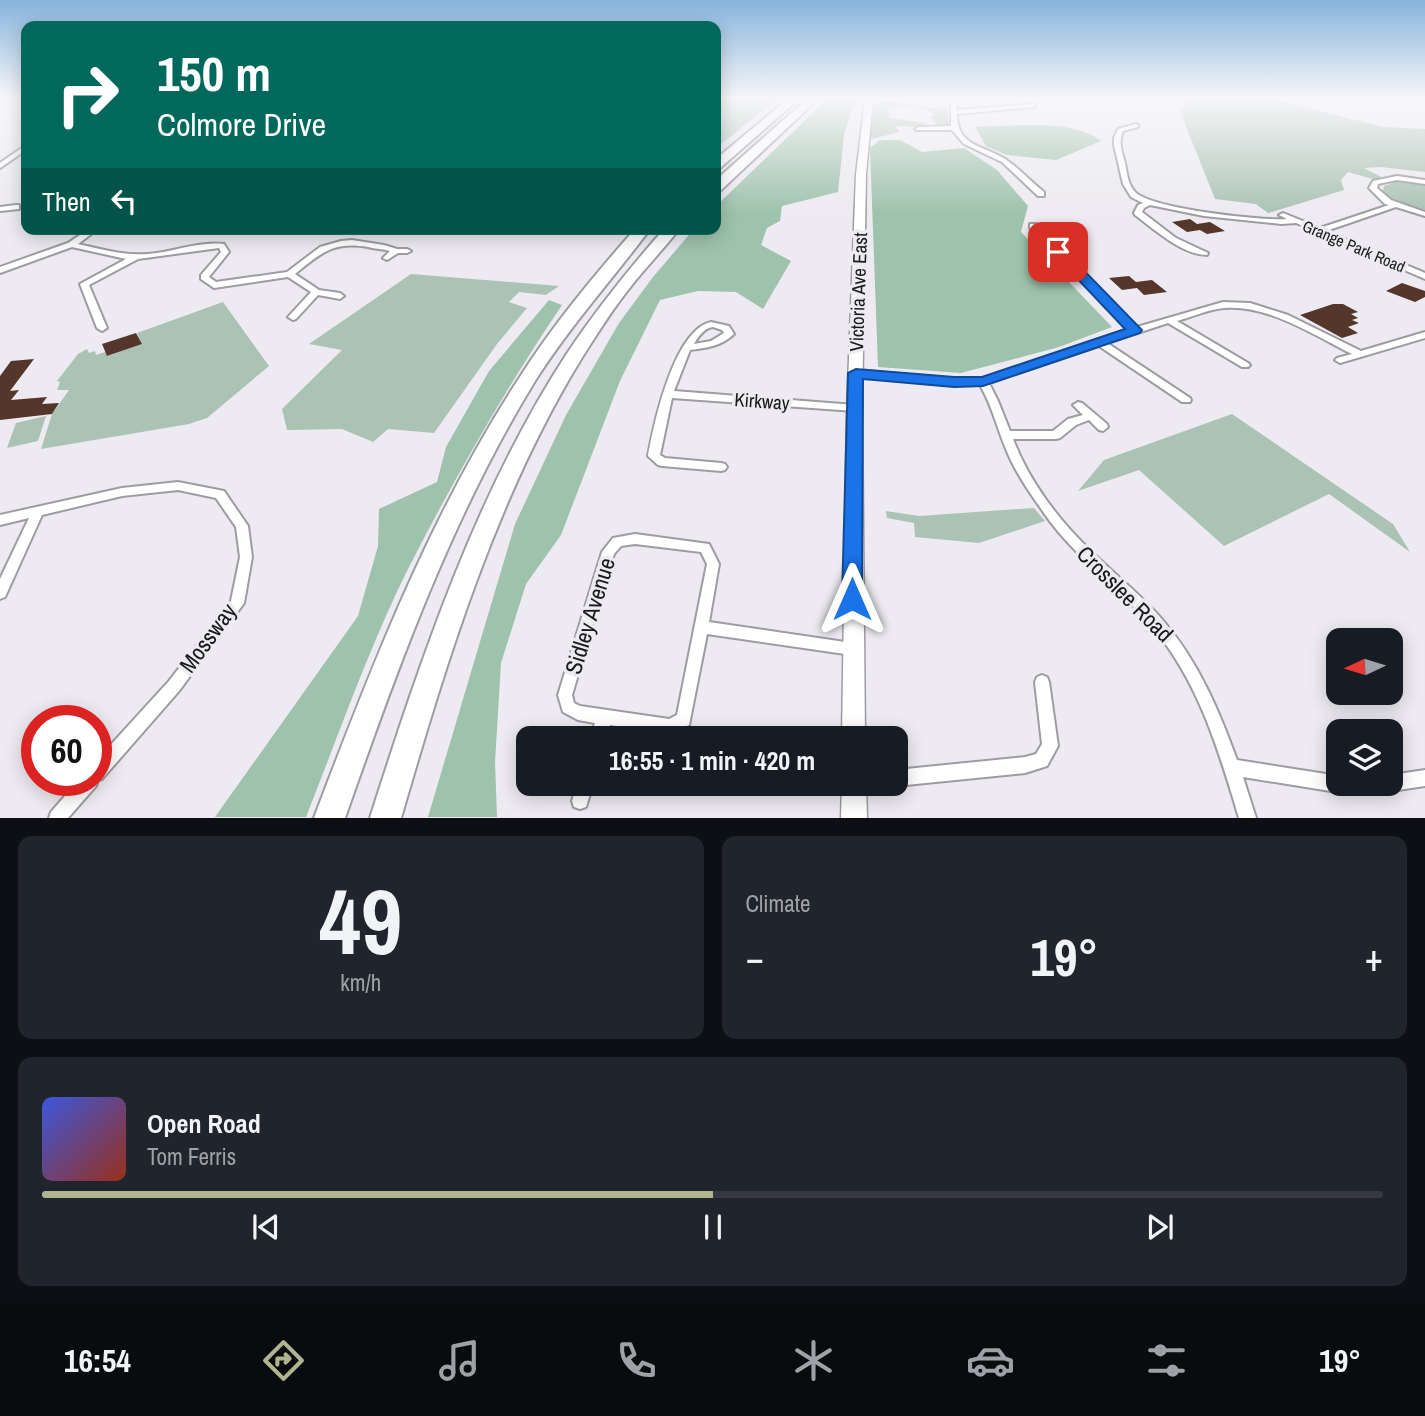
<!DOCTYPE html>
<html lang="en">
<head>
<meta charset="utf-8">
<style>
	body { margin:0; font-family:"Archivo Narrow",sans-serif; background:#20242c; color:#f1f3f6; height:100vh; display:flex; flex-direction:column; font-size:26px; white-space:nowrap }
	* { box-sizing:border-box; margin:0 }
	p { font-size:23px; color:#9ea1a6 }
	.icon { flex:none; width:38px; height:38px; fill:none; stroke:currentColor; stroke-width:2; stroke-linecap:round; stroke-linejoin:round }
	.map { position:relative; height:818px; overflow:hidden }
	.drawer { display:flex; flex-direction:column; gap:18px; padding:18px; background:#0d0f14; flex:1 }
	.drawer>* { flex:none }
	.guide { position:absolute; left:21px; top:21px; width:700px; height:214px; border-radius:14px; box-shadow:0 4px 18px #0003; background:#00695c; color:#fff; overflow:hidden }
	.needle { width:46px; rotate:266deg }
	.controls { position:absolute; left:1326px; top:628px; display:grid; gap:14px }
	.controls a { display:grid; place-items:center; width:77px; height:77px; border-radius:14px; background:#171b24; box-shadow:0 4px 18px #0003; font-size:35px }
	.speed { position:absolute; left:21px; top:705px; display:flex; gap:14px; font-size:35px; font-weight:700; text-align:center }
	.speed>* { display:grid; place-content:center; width:91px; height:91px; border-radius:50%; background:#171b24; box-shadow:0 4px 18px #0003; line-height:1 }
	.speed .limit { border:10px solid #d22; background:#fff; color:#111 }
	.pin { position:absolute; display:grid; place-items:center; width:60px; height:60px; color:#fff; margin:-30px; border-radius:14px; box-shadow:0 4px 10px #0006 }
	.me { position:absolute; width:77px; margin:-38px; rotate:0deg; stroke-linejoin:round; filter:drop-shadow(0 0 5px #0008) }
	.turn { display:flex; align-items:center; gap:24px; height:147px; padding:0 21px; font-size:32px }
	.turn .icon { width:91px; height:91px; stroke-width:2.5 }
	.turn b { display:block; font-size:49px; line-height:60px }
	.then { display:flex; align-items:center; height:66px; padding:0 21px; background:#0003; gap:14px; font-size:26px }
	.big { font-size:52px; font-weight:700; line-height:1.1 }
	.drawer .widget { flex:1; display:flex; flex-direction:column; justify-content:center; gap:10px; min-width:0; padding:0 24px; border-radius:14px; background:#20242c }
	.drawer .dial { align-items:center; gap:0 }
	.dial b { font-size:91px; line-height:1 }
	.song { display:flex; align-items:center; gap:21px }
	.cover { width:84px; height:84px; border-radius:10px; background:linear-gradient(135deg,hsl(230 70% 55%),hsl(10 70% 35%)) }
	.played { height:7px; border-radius:4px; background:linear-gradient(90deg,#afb58f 50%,#363941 50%) }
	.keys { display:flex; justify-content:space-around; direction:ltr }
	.heat { display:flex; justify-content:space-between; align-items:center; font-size:38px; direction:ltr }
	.drawer .tiles { flex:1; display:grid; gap:18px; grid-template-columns:1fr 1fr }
	.widget:last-child { grid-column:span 2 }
	.trip { position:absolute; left:516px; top:726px; width:392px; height:70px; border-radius:14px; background:#171b24; box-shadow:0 4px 18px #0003; font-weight:700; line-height:70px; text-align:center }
	.menu { display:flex; height:112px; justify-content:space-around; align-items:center; background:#090b0e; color:#9ea1a6 }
	.menu .icon { width:49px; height:49px }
	.menu .current { color:#afb58f }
	.menu b { font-size:32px; color:#f1f3f6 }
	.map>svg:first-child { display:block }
	.green { fill:#abc3b4 }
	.forest { fill:#9fc2ac }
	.building { fill:#55362b }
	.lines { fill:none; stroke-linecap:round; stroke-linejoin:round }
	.street-casing { stroke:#9e9ca2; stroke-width:4 }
	.primary-casing { stroke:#9e9ca2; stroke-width:3 }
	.highway-casing { stroke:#9e9ca2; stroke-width:4 }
	.street { fill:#fff; fill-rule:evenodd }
	.primary { fill:#fff; fill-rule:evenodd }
	.highway { fill:#fff; fill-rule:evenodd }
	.route { fill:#1a73e8; stroke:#114b97; stroke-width:2 }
	.labels { text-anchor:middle; stroke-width:7; stroke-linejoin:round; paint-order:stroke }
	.far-street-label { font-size:16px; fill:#1a191c; stroke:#edebf1 }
	.street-label { font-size:19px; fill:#1a191c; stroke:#edebf1 }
	.near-street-label { font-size:23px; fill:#1a191c; stroke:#edebf1 }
</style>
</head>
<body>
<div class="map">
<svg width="1425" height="818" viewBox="0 0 1425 818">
	<rect width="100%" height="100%" fill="#edebf1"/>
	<!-- green -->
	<g class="green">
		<path d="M716,99H778L716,148Z"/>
		<path d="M1182,99H1272L1383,127L1425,129V172L1381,167L1364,168L1383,178L1376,180L1348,172L1341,180L1344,190L1268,213L1256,204L1215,199L1179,109L1187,108Z"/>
		<path d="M887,100L930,108H947L949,126L938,125L929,117L935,116C924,104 902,103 888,110L890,118L924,123L925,127L896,126L899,132L868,140L876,102Z"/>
		<path d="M1396,182L1425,185V211L1387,196L1383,191L1384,186Z"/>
		<path d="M411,274L559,286L546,295L519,292L509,302L527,308L497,344L434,433L388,429L373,442L342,429L287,430L282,409L342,350L309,344Z"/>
		<path d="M223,302L269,366L207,418L189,424L41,449L52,414L69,390H57L60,382L57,381L78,354L87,349L89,353L95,351L96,355L105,352L108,356L141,344L137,333Z"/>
		<path d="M1232,414L1393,524L1410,552L1329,494L1224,546L1139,470L1078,491L1104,460Z"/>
		<path d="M46,416L38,441L7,448L16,423Z"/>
		<path d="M1034,508L1045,521L979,543L915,537L914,523L887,518L886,511L919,516Z"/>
	</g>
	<!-- forest -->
	<g class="forest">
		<path d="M827,99H855L844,135L838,192L782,206L780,221L767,228L761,245L791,261L763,309L736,292L698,291L660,300L620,381L561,535L526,584L501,663L495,762L497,817H428L515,524L566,415L619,323L653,277L694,229H716V206Z"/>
		<path d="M1024,125C1049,125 1081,125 1101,141L1056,160L1007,155L986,146L975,127Z"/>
		<path d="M880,140H900L922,152L964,148L997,170L1028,206L1021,232L1112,327L1059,347L961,373L878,367L870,148Z"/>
		<path d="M549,300L562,305C506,388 455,477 409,567C369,647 339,734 306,817H215L358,616L378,546L379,509L437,482L446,447L489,371Z"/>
	</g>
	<!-- building -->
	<g class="building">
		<path d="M1190,219L1197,224L1210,222L1225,231L1207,234L1200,230L1187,232L1172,222Z"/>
		<path d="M1129,276L1136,282L1152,280L1167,292L1144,295L1137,288L1122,290L1109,278Z"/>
		<path d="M1402,283L1425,291V297L1415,302L1386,291Z"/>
		<path d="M1333,304H1343L1358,312L1351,314L1358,318L1352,320L1359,323L1348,327L1358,333L1342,338L1300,315Z"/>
		<path d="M136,333L142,344L107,356L102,344Z"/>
		<path d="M34,359L10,391L19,390L11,400L47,397L42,404L59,403L52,414L0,420V376L11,361Z"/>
	</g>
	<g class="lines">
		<defs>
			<g id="street">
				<path d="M951,99H957V110L1035,104V106L1033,107L957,114C957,147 983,145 1005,159C1019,168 1031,182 1044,192V196H1038L1002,162L964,144L952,130H916L915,129L918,127L951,126Z"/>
				<path d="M1136,124L1138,125V127L1123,131C1118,143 1122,152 1125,163C1127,173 1128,186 1136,193C1155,209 1261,221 1287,219L1279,215L1283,213L1320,228L1389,205L1385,204L1369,188L1373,181L1397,176L1425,180V184L1397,180L1378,184L1377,188L1391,200L1425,212V216L1396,207L1326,231L1425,273V279L1296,223L1281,224L1204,216L1150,205L1144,208L1142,212L1176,238L1208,253L1207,255C1182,255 1154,229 1135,215L1134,213L1138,205L1143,203L1131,197L1123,184L1114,145V138L1118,129Z"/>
				<path d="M26,145V150L0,168V163Z"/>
				<path d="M16,205H19V209L0,211V207Z"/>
				<path d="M1030,224H1036L1137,327L1223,302L1250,303L1288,315L1361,351L1425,332V338L1340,363L1335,360L1337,358L1352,354C1314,335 1267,304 1224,308C1209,309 1192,317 1177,321L1248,363L1250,365L1248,367H1242L1168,323L1107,343L1190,398L1191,400L1190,402H1182L1099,346L989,383L998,401L1010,431H1053L1068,419L1083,415L1073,405L1078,402L1082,403L1107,424L1108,427L1103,431L1099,430L1089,420L1076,425L1060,438L1056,439H1013C1029,481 1059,521 1092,552C1116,576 1144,597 1165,623C1199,663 1219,711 1237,760L1339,776V784H1391V775L1425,770V786L1385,792L1349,794L1243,777L1256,818H1239C1219,751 1199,683 1154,629C1120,588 1075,558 1044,513C1030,493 1015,472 1006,449C997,428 992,405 980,385H954L852,375L851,373L852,371L856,370L954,379H982L1129,329L1030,228Z"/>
				<path d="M89,229H98L78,244C101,249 124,256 148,254C173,252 199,241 224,244L229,252L209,277L216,282L287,272L320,247L341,241L352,240L384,245L397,249H407L411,251L407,253H398L387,260L383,258L390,251C383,249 375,249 368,247C333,241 321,253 295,274L319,290L340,293L344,296L340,299L318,295L296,319L293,320L288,317L311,292L288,277L214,288L201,279V275L221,252L219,248L138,259L89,285L107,328L102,331L97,328L80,284L126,259L72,247L0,273V267L68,243Z"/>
				<path d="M711,322L729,326L734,334C722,346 706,348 690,350L674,391L855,405L860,408L855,411L672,398L660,455L665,458L721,463L725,464L727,467L725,470L721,471L662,466L658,465L648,456C654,423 674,330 711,322ZM713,327L722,330L724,333L711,341L694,344C698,337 704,328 713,327Z"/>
				<path d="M178,482L224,491L248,526L252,557L244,603L179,691L102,779L98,780L96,786L68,818H49L51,812L79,780H96V761L169,681L231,601L240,557L236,527L216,498L178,490L122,496L42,515L5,597L0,599V579L29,518L0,525V515L122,488Z"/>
				<path d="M635,534L709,544L719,564L709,622L852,643L857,645L859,649L857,653L852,655L707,634L689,725L669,733L610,725L606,738H590L595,723L578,720L563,712L558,695L602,552L613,538ZM635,544L701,552L707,564L677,715L669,719L580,706L574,703L572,695L614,554L621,546Z"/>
				<path d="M1042,675L1047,677L1049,682L1058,746L1047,766L1025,773L896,786L891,784H896V770L1025,757L1036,754L1042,744L1035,682L1037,677Z"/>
				<path d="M577,784H593L586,807L580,809L574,807L572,801Z"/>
			</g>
			<g id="primary">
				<path d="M865,99H873L866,174L862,410L865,738H842L847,410L856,174Z"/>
				<path d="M842,784H866L867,818H841Z"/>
			</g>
			<g id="highway">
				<path d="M788,99H799L720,168L716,169V159Z"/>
				<path d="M807,99H818L721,190L716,191V180Z"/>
				<path d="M635,229H650C612,280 569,327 535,381C452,516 397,669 345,818H314C371,668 430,515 518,380C552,326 593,277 635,229Z"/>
				<path d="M664,229H679C663,250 644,269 628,290C612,310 597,334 583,356C496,497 447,660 401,818H370C421,659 475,495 566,355C596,310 629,269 664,229Z"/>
			</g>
		</defs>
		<!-- street casing -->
		<use href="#street" class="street-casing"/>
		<!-- primary casing -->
		<use href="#primary" class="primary-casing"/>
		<!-- highway casing -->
		<use href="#highway" class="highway-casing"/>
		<!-- street -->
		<use href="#street" class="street"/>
		<!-- primary -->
		<use href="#primary" class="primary"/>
		<!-- highway -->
		<use href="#highway" class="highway"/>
	</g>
	<!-- sky -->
	<linearGradient id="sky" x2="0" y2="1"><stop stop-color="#86b4dc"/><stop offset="0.46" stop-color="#f7f6f9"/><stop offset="1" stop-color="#f7f6f9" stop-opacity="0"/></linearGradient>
	<rect width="1425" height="213" fill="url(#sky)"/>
	<!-- route -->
	<path class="route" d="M1058,248L1063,249L1142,330L1140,333L983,386L954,387L863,379L862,599L859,605L852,608L845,605L842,599L848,373L856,369L954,377H982L1125,329L1054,254L1052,252Z"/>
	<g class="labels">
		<!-- far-street labels -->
		<g class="far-street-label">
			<text transform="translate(1354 246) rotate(23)" y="6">Grange Park Road</text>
		</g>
		<!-- street labels -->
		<g class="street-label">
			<text transform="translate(858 292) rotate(-88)" y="7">Victoria Ave East</text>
			<text transform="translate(762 401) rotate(4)" y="7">Kirkway</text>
		</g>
		<!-- near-street labels -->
		<g class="near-street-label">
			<text transform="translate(1125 594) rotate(45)" y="8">Crosslee Road</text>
			<text transform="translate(590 616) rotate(-73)" y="8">Sidley Avenue</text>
			<text transform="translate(208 638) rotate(-54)" y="8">Mossway</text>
		</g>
	</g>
</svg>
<div class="controls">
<a><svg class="needle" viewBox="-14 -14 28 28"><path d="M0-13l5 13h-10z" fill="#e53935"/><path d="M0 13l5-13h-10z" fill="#9ea1a6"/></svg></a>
<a><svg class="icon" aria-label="layers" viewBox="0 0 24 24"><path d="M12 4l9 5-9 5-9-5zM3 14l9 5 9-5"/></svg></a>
</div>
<div class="speed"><div class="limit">60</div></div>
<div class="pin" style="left:1058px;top:252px;background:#d93025"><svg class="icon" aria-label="arrive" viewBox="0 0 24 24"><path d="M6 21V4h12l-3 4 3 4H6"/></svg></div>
<svg class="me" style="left:852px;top:599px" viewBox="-20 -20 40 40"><path d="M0-17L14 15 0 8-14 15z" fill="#1a73e8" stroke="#fff" stroke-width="4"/></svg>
<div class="trip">16:55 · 1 min · 420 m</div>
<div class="guide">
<div class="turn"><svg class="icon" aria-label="right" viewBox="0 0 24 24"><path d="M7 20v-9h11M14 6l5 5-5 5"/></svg><div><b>150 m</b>Colmore Drive</div></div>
<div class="then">Then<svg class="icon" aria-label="left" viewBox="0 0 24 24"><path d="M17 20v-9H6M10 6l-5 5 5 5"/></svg></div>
</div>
</div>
<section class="drawer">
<div class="tiles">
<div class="widget dial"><b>49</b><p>km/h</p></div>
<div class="widget"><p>Climate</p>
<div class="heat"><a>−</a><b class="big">19°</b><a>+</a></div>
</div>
<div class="widget">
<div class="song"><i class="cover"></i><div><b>Open Road</b><p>Tom Ferris</p></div></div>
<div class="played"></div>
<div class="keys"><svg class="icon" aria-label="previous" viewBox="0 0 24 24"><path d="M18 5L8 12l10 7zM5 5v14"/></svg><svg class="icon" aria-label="pause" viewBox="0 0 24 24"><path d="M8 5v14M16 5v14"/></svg><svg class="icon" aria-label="next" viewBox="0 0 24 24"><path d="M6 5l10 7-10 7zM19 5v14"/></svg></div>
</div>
</div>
</section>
<nav class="menu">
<b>16:54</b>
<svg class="icon current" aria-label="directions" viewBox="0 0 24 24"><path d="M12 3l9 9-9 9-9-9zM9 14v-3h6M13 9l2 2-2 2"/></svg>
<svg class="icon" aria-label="music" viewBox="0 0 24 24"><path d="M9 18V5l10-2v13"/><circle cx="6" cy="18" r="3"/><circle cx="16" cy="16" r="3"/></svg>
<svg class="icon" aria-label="phone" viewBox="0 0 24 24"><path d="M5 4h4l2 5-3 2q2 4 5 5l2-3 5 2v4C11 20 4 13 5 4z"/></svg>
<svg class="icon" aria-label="climate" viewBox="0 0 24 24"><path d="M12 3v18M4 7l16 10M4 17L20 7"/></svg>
<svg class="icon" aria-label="car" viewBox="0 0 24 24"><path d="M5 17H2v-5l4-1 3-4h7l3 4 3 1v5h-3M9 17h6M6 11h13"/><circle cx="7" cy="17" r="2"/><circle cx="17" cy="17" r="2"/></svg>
<svg class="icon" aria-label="filters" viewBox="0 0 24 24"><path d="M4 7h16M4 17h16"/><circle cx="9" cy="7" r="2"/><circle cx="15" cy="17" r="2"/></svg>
<b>19°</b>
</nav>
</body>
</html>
